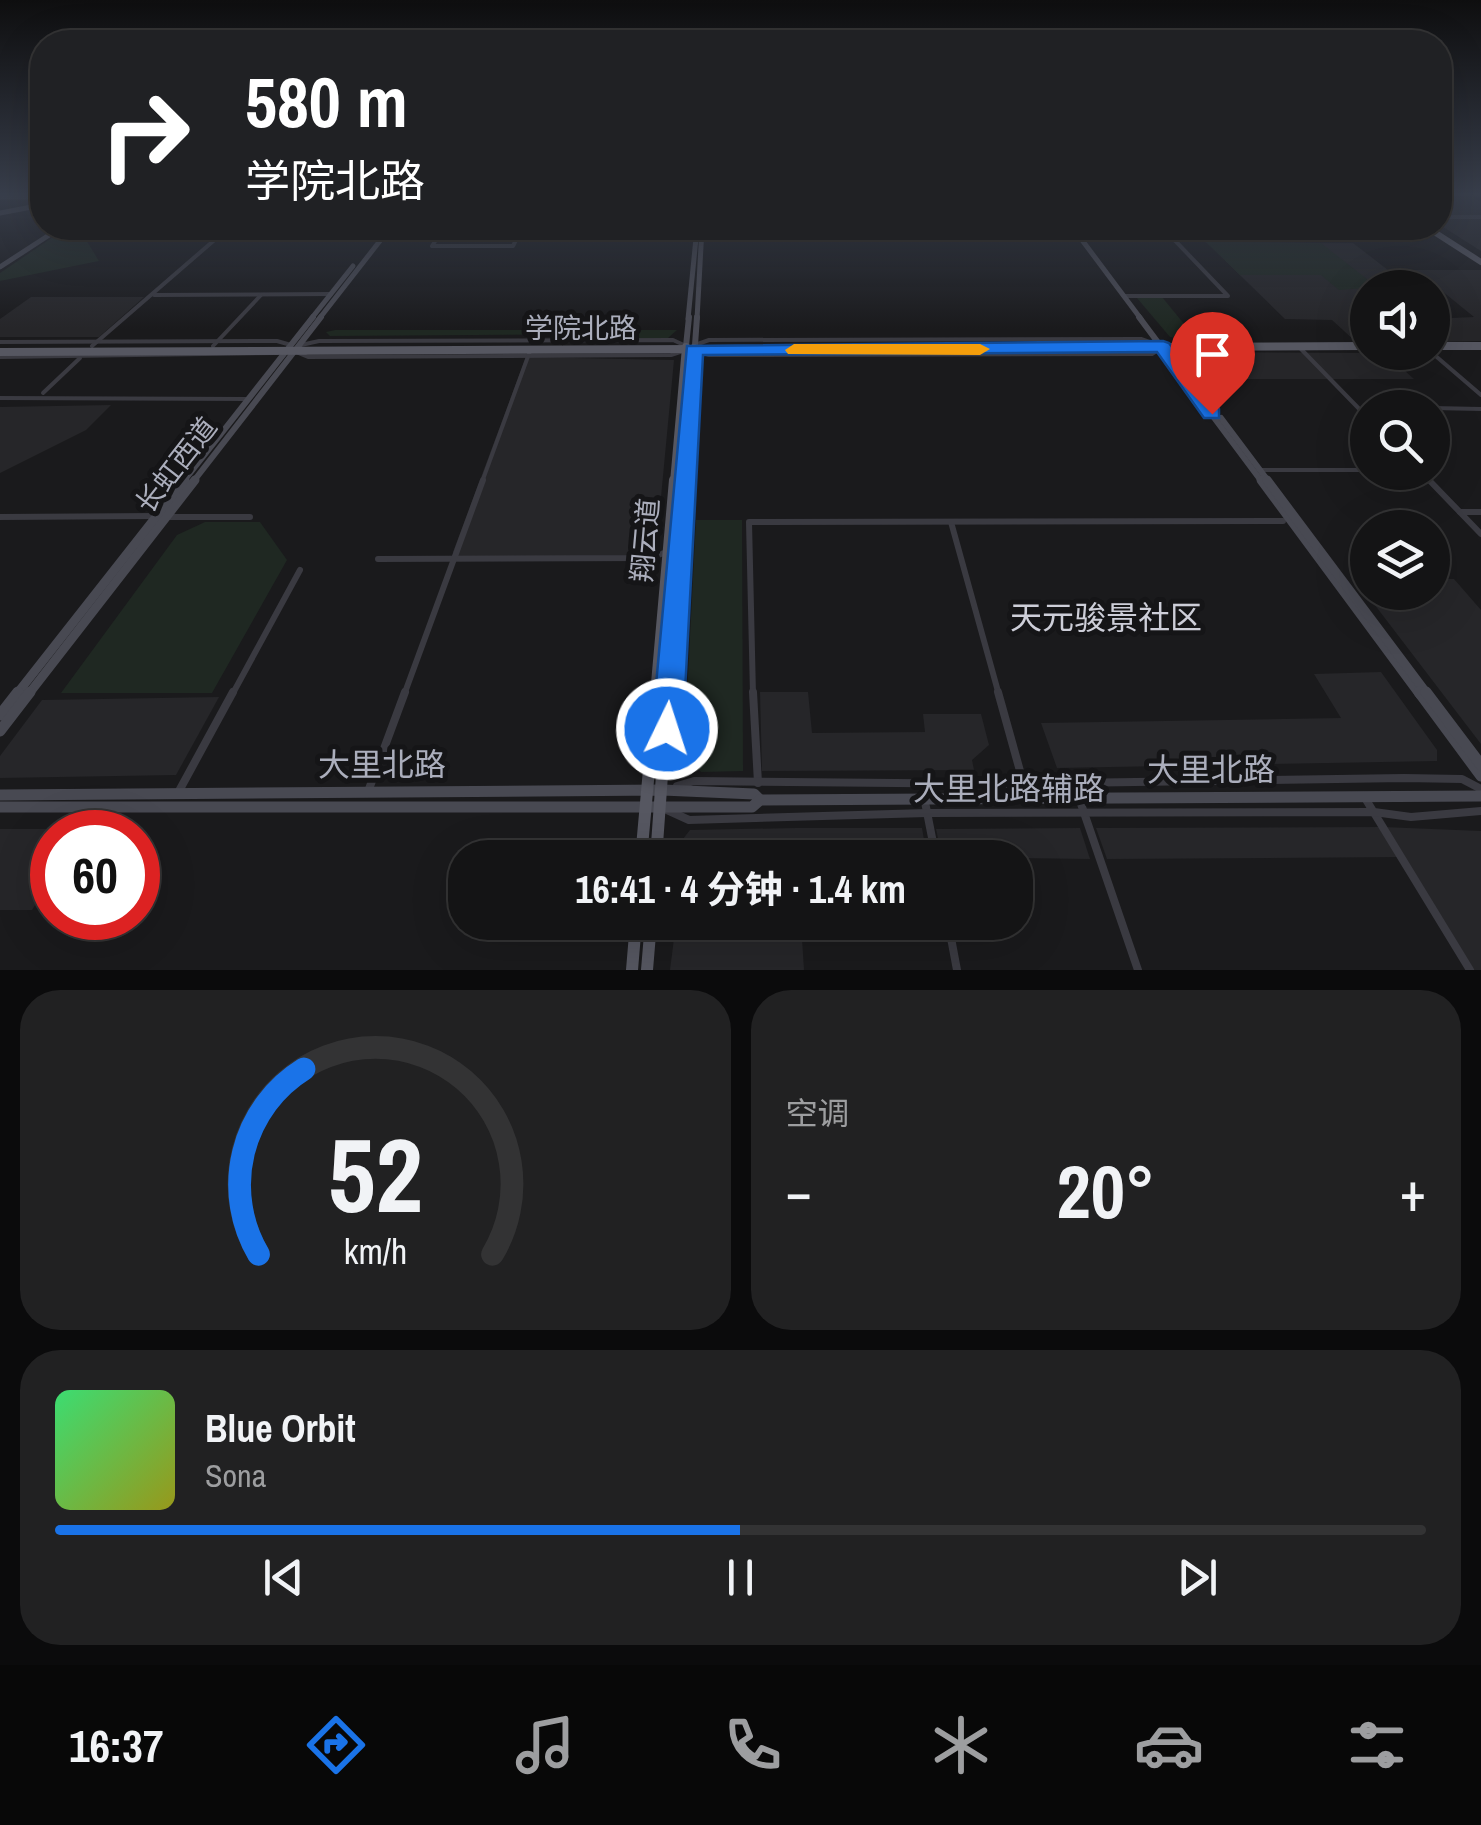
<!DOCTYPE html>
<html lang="zh">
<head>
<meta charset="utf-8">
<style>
	body { margin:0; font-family:"Archivo Narrow","Noto Sans SC",sans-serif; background:#212122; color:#f1f3f6; height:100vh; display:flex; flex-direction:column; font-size:38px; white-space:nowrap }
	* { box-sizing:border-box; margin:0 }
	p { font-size:32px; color:#9d9ea0 }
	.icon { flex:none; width:55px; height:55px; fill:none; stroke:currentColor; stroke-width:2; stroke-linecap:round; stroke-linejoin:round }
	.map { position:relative; height:970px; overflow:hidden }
	.panel { display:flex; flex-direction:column; gap:20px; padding:20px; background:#0b0b0c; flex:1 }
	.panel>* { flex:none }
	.banner { position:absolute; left:30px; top:30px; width:1422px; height:210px; border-radius:40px; box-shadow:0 10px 40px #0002,0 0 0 2px #333334; background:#202124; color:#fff; overflow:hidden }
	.tools { position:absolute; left:1350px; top:270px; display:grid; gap:20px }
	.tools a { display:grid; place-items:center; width:100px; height:100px; border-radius:50%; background:#141415; box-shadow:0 10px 40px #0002,0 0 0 2px #333334; font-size:50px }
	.speed { position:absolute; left:30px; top:810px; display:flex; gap:20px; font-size:50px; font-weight:700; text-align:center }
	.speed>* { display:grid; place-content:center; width:130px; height:130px; border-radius:50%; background:#141415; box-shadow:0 10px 40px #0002,0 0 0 2px #333334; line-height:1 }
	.speed .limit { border:15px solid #d22; background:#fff; color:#111 }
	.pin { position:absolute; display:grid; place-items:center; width:85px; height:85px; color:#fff; margin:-102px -42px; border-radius:50% 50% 50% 0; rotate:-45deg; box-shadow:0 0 10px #0007 }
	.pin .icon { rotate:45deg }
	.me { position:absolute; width:110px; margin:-55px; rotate:4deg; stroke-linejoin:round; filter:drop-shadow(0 0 8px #0008) }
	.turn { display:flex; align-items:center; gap:35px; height:210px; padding:0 50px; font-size:45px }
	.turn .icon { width:130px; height:130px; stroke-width:2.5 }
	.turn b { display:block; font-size:70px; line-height:85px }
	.big { font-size:75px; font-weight:700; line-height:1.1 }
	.panel .tile { flex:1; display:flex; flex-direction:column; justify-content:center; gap:15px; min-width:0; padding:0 35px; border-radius:40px; background:#212122 }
	.panel .dial { align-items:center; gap:0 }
	.dial svg { height:260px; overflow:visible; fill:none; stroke:#333334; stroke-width:7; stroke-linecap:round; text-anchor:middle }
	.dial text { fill:#f1f3f6; stroke:none }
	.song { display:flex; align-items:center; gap:30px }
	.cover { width:120px; height:120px; border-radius:15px; background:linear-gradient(135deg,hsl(140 70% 55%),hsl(60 70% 35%)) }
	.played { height:10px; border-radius:5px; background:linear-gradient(90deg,#1a73e8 50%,#333334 50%) }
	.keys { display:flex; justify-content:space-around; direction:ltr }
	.heat { display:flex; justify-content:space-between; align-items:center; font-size:55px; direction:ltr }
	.panel .tiles { flex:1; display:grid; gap:20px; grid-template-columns:1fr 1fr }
	.tile:last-child { grid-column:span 2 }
	.trip { position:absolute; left:448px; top:840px; width:585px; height:100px; border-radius:40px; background:#141415; box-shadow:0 10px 40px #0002,0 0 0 2px #333334; font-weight:700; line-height:100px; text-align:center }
	.tabs { display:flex; height:160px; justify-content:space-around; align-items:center; background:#080808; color:#9d9ea0 }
	.tabs .icon { width:70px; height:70px }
	.tabs .active { color:#1a73e8 }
	.tabs b { font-size:45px; color:#f1f3f6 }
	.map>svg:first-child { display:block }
	.built { fill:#262629 }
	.green { fill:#1f2822 }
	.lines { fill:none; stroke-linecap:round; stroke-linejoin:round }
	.street-far2 { stroke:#3a3a41; stroke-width:4 }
	.street-far1 { stroke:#3a3a41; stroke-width:6 }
	.street { stroke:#3a3a41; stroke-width:8 }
	.secondary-far3 { stroke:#484952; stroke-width:5 }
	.secondary-far2 { stroke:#484952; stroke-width:6 }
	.secondary-far1 { stroke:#484952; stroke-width:9 }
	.secondary { stroke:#484952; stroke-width:11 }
	.primary-far3 { stroke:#565761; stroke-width:6 }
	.primary-far2 { stroke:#565761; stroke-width:8 }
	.primary-far1 { stroke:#565761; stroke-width:10 }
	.primary { stroke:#565761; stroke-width:12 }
	.route { fill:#1a73e8; stroke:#114b97; stroke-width:2.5 }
	.slow { fill:#f59e0b }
	.labels { text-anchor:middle; stroke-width:10; stroke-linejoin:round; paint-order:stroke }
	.street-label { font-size:28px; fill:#abaebc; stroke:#151517 }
	.quarter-label { font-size:32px; fill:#cdced8; stroke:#151517 }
	.near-street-label { font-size:32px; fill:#abaebc; stroke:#151517 }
</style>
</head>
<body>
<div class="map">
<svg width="1481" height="970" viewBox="0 0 1481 970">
	<rect width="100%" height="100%" fill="#1a1a1c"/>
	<!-- built -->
	<g class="built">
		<path d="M1440,193H1465L1481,202V251L1440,225Z"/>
		<path d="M1206,242L1353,243L1388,270H1481V341L1433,342V304L1451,318L1474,317L1431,282H1406L1411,287L1368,288L1367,342H1356L1332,320L1285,319Z"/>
		<path d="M31,297H144L99,337H0V319Z"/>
		<path d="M1190,352L1385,353L1414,379H1200L1182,355Z"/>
		<path d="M526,357L674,360L656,550L647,556H457L453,552Z"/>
		<path d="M111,405L86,430L0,473V407Z"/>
		<path d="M1355,579H1367L1368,592H1432L1433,579H1454L1481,610V744Z"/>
		<path d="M1381,672L1437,750V761L1057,768L1041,723L1341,718L1314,674Z"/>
		<path d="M760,692H808L812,733L925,732L923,714H981L989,745L972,760L974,770L762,771Z"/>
		<path d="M219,697L176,775L0,778V756L42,700Z"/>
		<path d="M1383,827L1481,831V970H1474L1402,857L1107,859L1096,828Z"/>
		<path d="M796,828H922L927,857H683V839L690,830Z"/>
		<path d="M1080,828L1090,859L942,857L936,829Z"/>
		<path d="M0,829H82L80,832H52V877L32,910H0Z"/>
		<path d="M676,923H801L804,970H670Z"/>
	</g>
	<!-- green -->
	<g class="green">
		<path d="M80,230L99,261L0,281V273L62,231Z"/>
		<path d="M1206,242L1321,243L1377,287L1339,290L1321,275H1240Z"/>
		<path d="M1162,297L1198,341L1170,337L1137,298Z"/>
		<path d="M335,330H677L668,338L619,339V334L330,336L326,332Z"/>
		<path d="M696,520H742L743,771L701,772L684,753Z"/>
		<path d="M205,522H260L287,560L212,693H61L177,535Z"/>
	</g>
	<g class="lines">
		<!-- street-far2 -->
		<g class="street-far2">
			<path d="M1440,217H1481"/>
			<path d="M444,228L432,246H513L522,228"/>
			<path d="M154,295L331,294"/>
			<path d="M1125,296H1228L1163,228"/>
			<path d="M0,342L277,341L291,345"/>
			<path d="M301,345L319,341L673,340L686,346"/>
			<path d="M695,345L709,340L1141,339L1155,344"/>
			<path d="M92,346L226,230L388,229"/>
			<path d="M213,346L261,295"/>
			<path d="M1300,348L1368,418"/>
			<path d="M697,351L709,355L1152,354L1163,347"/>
			<path d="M296,352L308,357L671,355L683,351"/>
			<path d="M1431,352L1481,395"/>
			<path d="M0,357L277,353"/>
			<path d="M43,393L80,358"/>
			<path d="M0,398L247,399"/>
			<path d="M1432,408L1481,409"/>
			<path d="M1260,470H1368"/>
			<path d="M1421,472L1431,482"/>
			<path d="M482,482L530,351"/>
		</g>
		<!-- street-far1 -->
		<g class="street-far1">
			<path d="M1429,480L1481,534"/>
			<path d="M1460,512H1481"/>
			<path d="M0,517L157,516"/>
			<path d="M168,517H250"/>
			<path d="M951,522L999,695"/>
			<path d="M378,559L649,558L667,552"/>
			<path d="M232,695L300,570"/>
			<path d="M404,695L483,480"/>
			<path d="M753,695L749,522L1283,521"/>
		</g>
		<!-- street -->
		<g class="street">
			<path d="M753,692L758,783"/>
			<path d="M998,692L1027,796"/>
			<path d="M677,786L694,781L1002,784L1404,778L1462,779L1481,789"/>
			<path d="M369,789L405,692"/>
			<path d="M179,791L233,692"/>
			<path d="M1365,798L1470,970"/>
			<path d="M1080,801L1138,970"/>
			<path d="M925,802L936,858"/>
			<path d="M667,810L689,820L927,813L1374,812L1411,817L1481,811"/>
			<path d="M948,922L957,970"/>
		</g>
		<!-- secondary-far3 -->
		<g class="secondary-far3">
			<path d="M0,197H42"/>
			<path d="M0,213L42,205"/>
			<path d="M1073,228L1141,319"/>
			<path d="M0,267L60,228"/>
			<path d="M311,319L353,266"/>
			<path d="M319,319L390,228"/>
			<path d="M688,319L697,228"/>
			<path d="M697,319L702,228"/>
		</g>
		<!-- secondary-far2 -->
		<g class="secondary-far2">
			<path d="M1139,317L1262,482"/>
			<path d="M695,345L697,317"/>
			<path d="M686,346L689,317"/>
			<path d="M1221,418L1269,482"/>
			<path d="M183,482L313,317"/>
			<path d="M193,482L321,317"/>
		</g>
		<!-- secondary-far1 -->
		<g class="secondary-far1">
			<path d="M1261,480L1420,695"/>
			<path d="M1267,480L1428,695"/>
			<path d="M16,695L185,480"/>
			<path d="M28,695L195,480"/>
		</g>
		<!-- secondary -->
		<g class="secondary">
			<path d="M1419,692L1481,776"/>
			<path d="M1426,692L1481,765"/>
			<path d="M0,715L18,692"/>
			<path d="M0,731L30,692"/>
			<path d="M0,795L663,790L754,794L760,800"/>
			<path d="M0,807H752L760,800L1481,796"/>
		</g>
		<!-- primary-far3 -->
		<path class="primary-far3" d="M1428,228L1481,262"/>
		<!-- primary-far2 -->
		<g class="primary-far2">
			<path d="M1432,346H1481"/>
			<path d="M0,352L1368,346"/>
			<path d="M674,482L686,347"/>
			<path d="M684,482L694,348"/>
		</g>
		<!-- primary-far1 -->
		<g class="primary-far1">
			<path d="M655,695L674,480"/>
			<path d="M668,695L684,480"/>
		</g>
		<!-- primary -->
		<g class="primary">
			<path d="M641,858L656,692"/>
			<path d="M656,858L668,692"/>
			<path d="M632,970L636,922"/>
			<path d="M647,970L651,922"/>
		</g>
	</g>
	<!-- sky -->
	<linearGradient id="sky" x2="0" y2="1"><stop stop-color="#0e0e0f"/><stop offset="0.59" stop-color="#383e4b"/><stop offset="1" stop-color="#383e4b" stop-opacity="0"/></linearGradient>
	<rect width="1481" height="329" fill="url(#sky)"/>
	<!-- route -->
	<path class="route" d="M1163,341L1169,343L1219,409V418H1204L1157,352L703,355L683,729L678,739L667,743L656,739L652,729L687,346Z"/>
	<!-- slow -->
	<path class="slow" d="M794,344H980L990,349L980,355L788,354L785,350Z"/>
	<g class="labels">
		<!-- street labels -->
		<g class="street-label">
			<text x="581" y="338">学院北路</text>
			<text transform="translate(176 465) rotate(-52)" y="10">长虹西道</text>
			<text transform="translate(645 540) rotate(-85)" y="10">翔云道</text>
		</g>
		<!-- quarter labels -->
		<g class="quarter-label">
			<text x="1106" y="629">天元骏景社区</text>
		</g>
		<!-- near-street labels -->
		<g class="near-street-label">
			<text x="382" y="776">大里北路</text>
			<text x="1211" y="781">大里北路</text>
			<text x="1009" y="800">大里北路辅路</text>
		</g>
	</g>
</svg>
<div class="tools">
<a><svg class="icon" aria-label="sound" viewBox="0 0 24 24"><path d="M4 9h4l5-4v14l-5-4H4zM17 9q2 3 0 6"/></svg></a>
<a><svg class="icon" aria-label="search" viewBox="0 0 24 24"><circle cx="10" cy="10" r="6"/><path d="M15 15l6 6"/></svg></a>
<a><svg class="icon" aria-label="layers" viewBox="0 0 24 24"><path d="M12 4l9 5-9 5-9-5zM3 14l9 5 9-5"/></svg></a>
</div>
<div class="speed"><div class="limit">60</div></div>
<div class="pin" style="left:1212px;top:414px;background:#d93025"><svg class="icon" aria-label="arrive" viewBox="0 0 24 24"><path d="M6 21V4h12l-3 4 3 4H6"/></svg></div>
<svg class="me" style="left:667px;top:729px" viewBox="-20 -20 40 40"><circle r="17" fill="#1a73e8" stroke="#fff" stroke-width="3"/><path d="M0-11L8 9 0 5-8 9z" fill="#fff"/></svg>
<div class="trip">16:41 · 4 分钟 · 1.4 km</div>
<div class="banner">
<div class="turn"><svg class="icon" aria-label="right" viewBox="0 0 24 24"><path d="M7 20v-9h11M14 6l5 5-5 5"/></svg><div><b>580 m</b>学院北路</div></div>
</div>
</div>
<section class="panel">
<div class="tiles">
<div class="tile dial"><svg viewBox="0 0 100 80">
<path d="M14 69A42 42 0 1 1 86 69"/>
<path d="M14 69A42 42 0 0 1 28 12" stroke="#1a73e8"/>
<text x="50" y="56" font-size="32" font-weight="700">52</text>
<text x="50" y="72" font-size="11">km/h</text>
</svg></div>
<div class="tile"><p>空调</p>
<div class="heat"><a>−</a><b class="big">20°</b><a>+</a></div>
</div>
<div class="tile">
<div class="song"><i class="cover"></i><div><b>Blue Orbit</b><p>Sona</p></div></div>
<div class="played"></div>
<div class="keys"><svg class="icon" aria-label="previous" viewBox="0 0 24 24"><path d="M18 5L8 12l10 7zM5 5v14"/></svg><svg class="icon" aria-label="pause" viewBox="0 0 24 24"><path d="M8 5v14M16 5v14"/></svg><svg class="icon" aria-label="next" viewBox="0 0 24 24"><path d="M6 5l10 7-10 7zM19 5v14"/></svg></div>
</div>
</div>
</section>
<nav class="tabs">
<b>16:37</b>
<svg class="icon active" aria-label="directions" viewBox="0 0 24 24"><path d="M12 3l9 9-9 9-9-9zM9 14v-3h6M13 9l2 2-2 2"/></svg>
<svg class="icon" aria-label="music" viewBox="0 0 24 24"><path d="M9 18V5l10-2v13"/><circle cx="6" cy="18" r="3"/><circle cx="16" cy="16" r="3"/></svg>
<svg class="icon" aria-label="phone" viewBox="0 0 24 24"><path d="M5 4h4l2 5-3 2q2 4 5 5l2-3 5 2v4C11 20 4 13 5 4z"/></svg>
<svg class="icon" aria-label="climate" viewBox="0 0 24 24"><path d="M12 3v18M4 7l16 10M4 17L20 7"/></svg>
<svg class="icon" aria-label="car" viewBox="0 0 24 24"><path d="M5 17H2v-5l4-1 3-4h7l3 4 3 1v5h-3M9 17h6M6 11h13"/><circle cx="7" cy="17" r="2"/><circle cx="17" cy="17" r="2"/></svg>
<svg class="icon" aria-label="filters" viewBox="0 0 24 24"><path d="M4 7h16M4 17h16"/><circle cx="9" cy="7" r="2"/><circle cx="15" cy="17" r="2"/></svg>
</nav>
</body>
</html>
